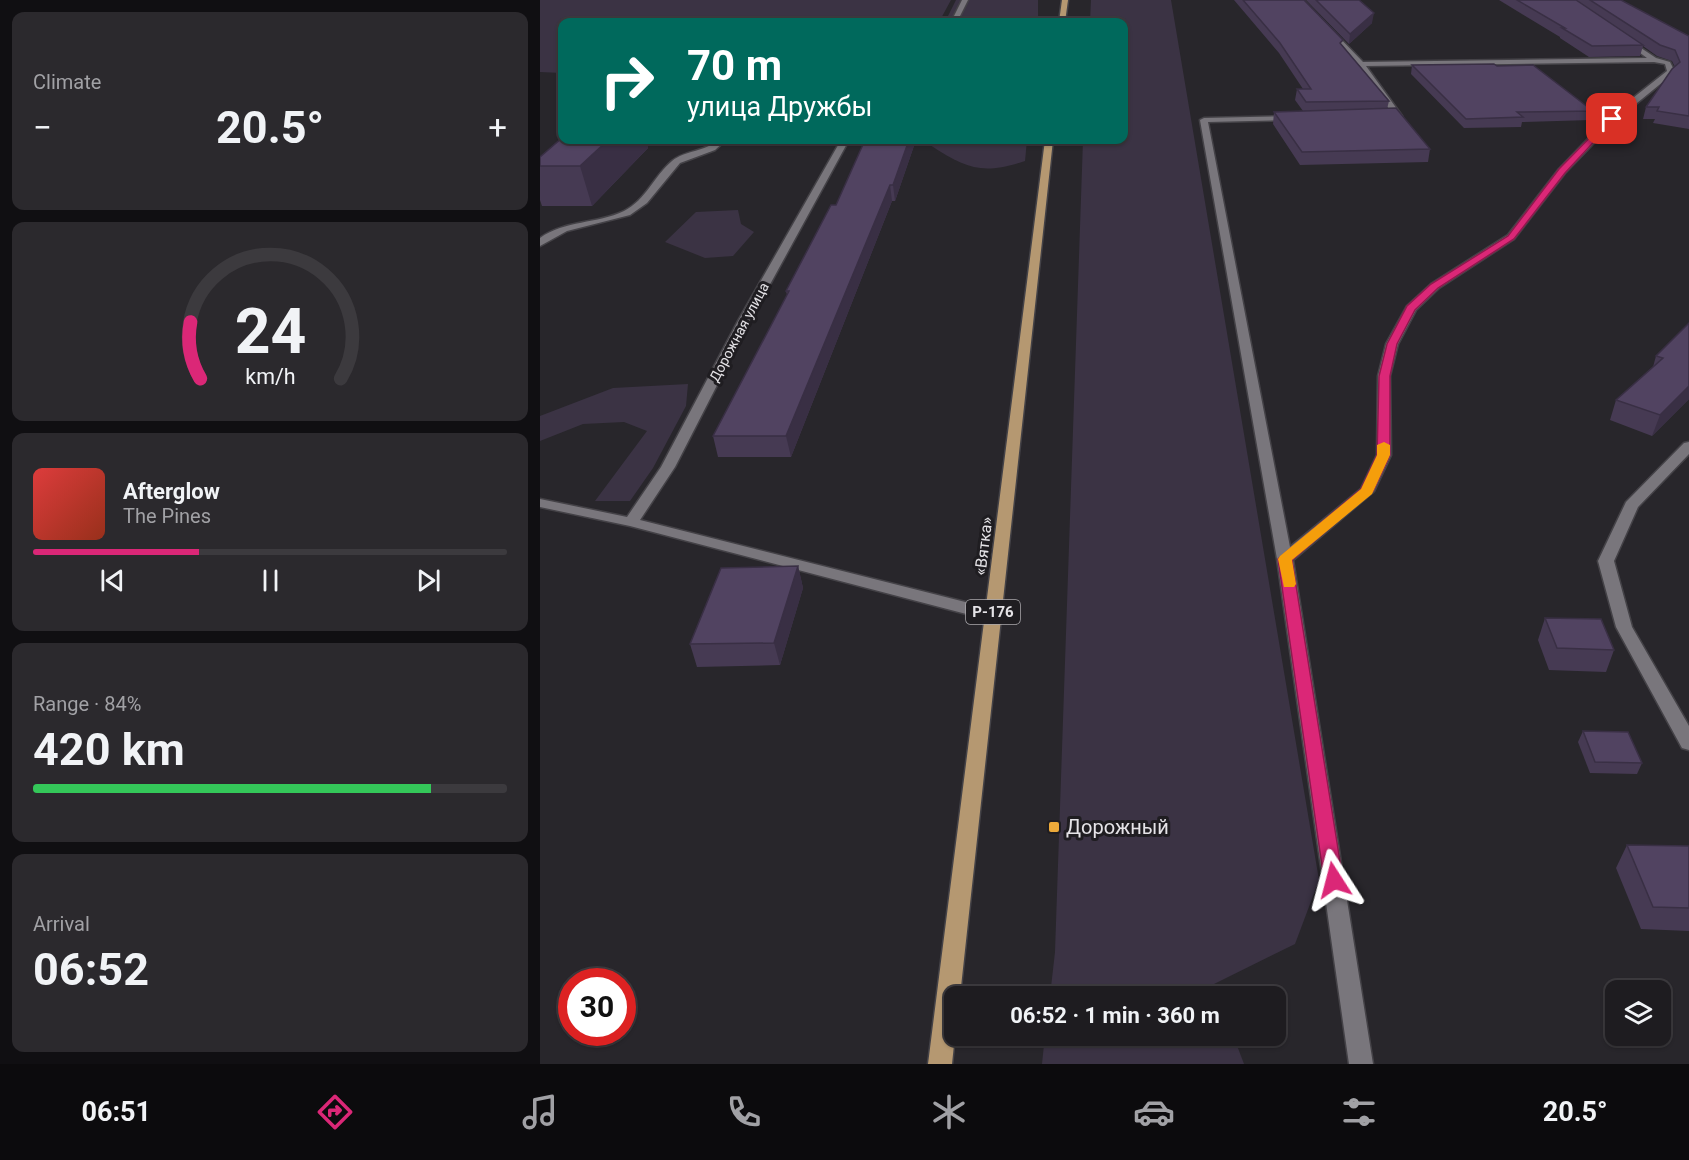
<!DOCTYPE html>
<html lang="en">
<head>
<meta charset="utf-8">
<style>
	body { margin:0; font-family:Roboto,sans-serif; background:#2b292d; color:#f1f3f6; height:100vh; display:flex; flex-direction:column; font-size:22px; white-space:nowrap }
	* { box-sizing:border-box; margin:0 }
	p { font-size:20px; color:#a1a1a5 }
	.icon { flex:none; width:33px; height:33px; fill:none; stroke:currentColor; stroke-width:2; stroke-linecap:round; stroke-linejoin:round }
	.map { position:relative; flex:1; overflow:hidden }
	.sheet { display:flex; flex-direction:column; gap:12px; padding:12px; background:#100f12; width:540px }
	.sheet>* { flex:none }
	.guide { position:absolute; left:18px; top:18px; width:570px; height:126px; border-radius:12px; box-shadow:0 2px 4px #0004,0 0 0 2px #3c3a3e; background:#00695c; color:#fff; overflow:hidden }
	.fabs { position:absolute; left:1065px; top:980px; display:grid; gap:12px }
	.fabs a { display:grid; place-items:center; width:66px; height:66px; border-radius:12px; background:#1e1c20; box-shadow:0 2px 4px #0004,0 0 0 2px #3c3a3e; font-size:30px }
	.speed { position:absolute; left:18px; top:968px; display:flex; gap:12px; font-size:30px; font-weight:700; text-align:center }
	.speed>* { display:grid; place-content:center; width:78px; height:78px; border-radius:50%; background:#1e1c20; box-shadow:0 2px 4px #0004,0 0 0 2px #3c3a3e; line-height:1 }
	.speed .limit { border:9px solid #d22; background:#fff; color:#111 }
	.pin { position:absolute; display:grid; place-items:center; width:51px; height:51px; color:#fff; margin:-26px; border-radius:12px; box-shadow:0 3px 9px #0006 }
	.me { position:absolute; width:66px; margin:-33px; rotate:351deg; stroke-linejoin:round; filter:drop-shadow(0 0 4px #0008) }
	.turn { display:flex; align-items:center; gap:21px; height:126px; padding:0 30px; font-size:27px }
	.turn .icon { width:78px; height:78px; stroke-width:2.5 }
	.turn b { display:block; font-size:42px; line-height:51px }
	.big { font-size:45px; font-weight:700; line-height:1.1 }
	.sheet .widget { flex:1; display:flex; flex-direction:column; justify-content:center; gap:9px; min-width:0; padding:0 21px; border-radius:12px; background:#2b292d }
	.sheet .dial { align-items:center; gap:0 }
	.dial svg { height:156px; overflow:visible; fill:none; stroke:#3c3a3e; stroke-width:7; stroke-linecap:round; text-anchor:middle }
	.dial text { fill:#f1f3f6; stroke:none }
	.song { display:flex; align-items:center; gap:18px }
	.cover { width:72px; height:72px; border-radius:9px; background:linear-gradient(135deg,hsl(0 70% 55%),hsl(10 70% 35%)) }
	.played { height:6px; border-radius:3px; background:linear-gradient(90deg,#db2777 35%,#3c3a3e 35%) }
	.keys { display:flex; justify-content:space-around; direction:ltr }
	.heat { display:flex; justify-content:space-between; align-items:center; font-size:33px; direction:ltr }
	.charge { height:9px; border-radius:4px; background:linear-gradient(90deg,#34c759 84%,#3c3a3e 0) }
	.trip { position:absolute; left:404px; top:986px; width:342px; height:60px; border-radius:12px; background:#1e1c20; box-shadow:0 2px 4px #0004,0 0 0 2px #3c3a3e; font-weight:700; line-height:60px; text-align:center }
	.tab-bar { display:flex; height:96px; justify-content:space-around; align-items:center; background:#0c0b0d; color:#a1a1a5 }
	.tab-bar .icon { width:42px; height:42px }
	.tab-bar .active { color:#db2777 }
	.tab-bar b { font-size:27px; color:#f1f3f6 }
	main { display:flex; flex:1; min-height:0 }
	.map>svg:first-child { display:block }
	.green { fill:#3b3344 }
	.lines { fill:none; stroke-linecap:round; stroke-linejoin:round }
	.minor-casing { stroke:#444247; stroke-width:3 }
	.primary-casing { stroke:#444247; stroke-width:3 }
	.minor { fill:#79767c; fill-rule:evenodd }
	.primary { fill:#b59871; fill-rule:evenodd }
	.wall { fill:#463a53 }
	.shaded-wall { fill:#392f44 }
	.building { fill:#514361; stroke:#392f44; stroke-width:1.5 }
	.route { fill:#db2777; stroke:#8e194d; stroke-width:1.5 }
	.slow { fill:#f59e0b }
	.poi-dot { fill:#eca93a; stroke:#1f1d21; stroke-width:2 }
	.labels { text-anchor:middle; stroke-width:6; stroke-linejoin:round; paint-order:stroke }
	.far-street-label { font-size:14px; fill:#e5e3e7; stroke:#1f1d21 }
	.shield { fill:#1f1d21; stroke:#aaa8ac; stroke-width:1.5 }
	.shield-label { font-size:15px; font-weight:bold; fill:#e5e3e7 }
	.street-label { font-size:16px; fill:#e5e3e7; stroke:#1f1d21 }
	.near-poi-label { font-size:20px; fill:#e5e3e7; stroke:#1f1d21; text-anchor:start }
</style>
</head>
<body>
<main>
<section class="sheet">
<div class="widget"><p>Climate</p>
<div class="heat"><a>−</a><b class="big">20.5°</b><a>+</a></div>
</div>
<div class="widget dial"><svg viewBox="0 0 100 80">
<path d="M14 69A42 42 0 1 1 86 69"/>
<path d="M14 69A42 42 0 0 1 9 40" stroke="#db2777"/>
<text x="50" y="56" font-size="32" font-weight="700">24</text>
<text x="50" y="72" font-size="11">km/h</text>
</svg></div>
<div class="widget">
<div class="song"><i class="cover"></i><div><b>Afterglow</b><p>The Pines</p></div></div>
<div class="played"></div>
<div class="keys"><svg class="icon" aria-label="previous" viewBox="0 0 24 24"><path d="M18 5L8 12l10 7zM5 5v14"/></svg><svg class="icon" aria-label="pause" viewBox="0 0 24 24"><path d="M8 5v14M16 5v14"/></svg><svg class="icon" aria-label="next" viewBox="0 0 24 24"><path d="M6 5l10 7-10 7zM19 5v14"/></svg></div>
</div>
<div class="widget"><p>Range · 84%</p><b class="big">420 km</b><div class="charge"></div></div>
<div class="widget"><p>Arrival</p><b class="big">06:52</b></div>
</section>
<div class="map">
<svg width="1149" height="1064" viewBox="0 0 1149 1064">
	<rect width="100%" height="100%" fill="#28262b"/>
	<!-- green -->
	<g class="green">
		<path d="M0,0H411L399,22H22V73L0,72Z"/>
		<path d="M416,0H498V22H405Z"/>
		<path d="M551,0H631L779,880L755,944L674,984L678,996H510L515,952L543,140H584V22H550Z"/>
		<path d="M392,140H487L485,161C442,175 427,169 390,145Z"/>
		<path d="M198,210L201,224L214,232L193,256L165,258L125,242L156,212Z"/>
		<path d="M148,384L146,406L113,468L90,501H55L107,431L84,422L43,424L0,441V416L73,388Z"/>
		<path d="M505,1035H693L704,1064H502Z"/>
	</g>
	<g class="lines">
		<defs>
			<g id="minor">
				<path d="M422,0H428L417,22H411Z"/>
				<path d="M757,0H763L823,62L1107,58L1084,41L1086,38L1116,58L1130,62L1135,72L1075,121L1025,173L974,239L899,288L876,310L858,344L850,376L851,455L834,491L753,560L833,1064H809L737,559L660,120L664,118L753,116L757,118L753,120L668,122L750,547L821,489L837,455L838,376L846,344L867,306L891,284L968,235L1019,169L1069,117L1127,71L1125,64L1114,62L826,66L862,116L858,118H855L819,65Z"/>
				<path d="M178,140H186L175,150L140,163L107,203L90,215L27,231L0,246V238C25,220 57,224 84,211C106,200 114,176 132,161C145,150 165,152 178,140Z"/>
				<path d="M301,140H309L210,321L135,467L100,520L453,609L459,611L461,615L459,619L453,621L90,526L0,507V499L87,517L121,467L198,321Z"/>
				<path d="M1149,442V454L1098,507L1074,561L1092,627L1149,726V750L1142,748L1076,627L1058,561L1086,502L1144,443Z"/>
			</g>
			<g id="primary">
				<path d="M522,0H528L525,22H519Z"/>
				<path d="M505,140H513L420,996H414L415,1035L412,1064H388Z"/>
			</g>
		</defs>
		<!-- minor casing -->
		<use href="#minor" class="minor-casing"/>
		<!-- primary casing -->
		<use href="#primary" class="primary-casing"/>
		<!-- minor -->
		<use href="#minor" class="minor"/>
		<!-- primary -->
		<use href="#primary" class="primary"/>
	</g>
	<!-- wall -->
	<g class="wall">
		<path d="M694,0H764L849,101L847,109L890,149L888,162L760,165L733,124L734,112L763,111L755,100L757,89H763L739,53Z"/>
		<path d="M766,0H819L832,23L809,44Z"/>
		<path d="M959,0H1081L1149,36V129L1113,123L1115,119H1103L1106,107L1135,67L1132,61L1117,56L1103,46L1100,56L1049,57L1020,38V37Z"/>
		<path d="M872,65L957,66L1053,111L1051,120L982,122L981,127L924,128L871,74Z"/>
		<path d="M22,140H106L108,148L52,206H2L0,200V157Z"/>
		<path d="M117,140H163L161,141H118Z"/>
		<path d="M325,140H376L355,201H352L251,457H178L173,436L247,295L246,291L296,205Z"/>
		<path d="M1149,323V399L1112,436L1070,420L1076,400L1113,367L1116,356Z"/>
		<path d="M258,566L263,588L240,665L157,667L150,644Z"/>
		<path d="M1005,618L1074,650L1066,672L1009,670L998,640Z"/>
		<path d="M1043,731L1102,763L1097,774L1050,773L1038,742Z"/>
		<path d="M1087,845L1149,846V931L1101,929L1076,868Z"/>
	</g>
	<!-- shaded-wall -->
	<g class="shaded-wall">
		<path d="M834,13L832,23L809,44L810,34Z"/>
		<path d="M68,140H106L108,148L52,206L40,166Z"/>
		<path d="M369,140H376L355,201L353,185Z"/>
		<path d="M350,185L352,201L251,457L246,436Z"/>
		<path d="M1149,386V399L1112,436L1120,415Z"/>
		<path d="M258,566L263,588L240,665L234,643Z"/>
	</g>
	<!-- building -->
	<g class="building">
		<path d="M703,0H764L803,40L800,43L849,101L766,102L757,89H771L740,43Z"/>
		<path d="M776,0H819L834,13L810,34Z"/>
		<path d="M977,0H1036L1103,45L1052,46L1022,28H1025Z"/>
		<path d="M1050,0H1081L1149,36V116L1117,111L1119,107H1106L1132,69L1140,62L1135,50L1120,45Z"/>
		<path d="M954,64L957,66L993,65L1053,111L977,112L983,117L926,119L872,65Z"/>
		<path d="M856,108L890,149L762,152L734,112Z"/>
		<path d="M22,138V140H68L40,166H0V157Z"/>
		<path d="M325,140H369L353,185H350L246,436H173L249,291H246L291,205H296Z"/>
		<path d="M1149,323V386L1120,415L1076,400L1123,358L1116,356Z"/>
		<path d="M258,566L234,643L150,644L181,568Z"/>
		<path d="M1005,618L1061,619L1074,650L1017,648Z"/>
		<path d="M1043,731L1088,732L1102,763L1055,762Z"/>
		<path d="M1087,845L1149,846V908L1113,907Z"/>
	</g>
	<!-- route -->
	<path class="route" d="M1069,118L1075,119L1025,173L974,239L898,288L875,310L857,344L850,376V455L833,491L752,560L803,880L800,886L794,889L787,886L784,880L738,559L821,489L837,455L839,376L847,344L867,306L891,284L968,236L1019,169Z"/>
	<!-- slow -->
	<path class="slow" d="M844,442L850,445V455L832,494L752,560L756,584L754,587H744L738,559L740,556L821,489L837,455V445Z"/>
	<!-- markers -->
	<rect class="poi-dot" x="508" y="821" width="12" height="12" rx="3"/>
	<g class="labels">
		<!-- far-street labels -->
		<g class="far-street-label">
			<text transform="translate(199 332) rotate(-62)" y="5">Дорожная улица</text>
		</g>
		<!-- shield labels -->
		<rect class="shield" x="426" y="600" width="54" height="24" rx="4.5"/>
		<g class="shield-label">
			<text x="453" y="617">Р-176</text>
		</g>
		<!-- street labels -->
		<g class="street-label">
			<text transform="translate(443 546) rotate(-83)" y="6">«Вятка»</text>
		</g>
		<!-- near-poi labels -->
		<g class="near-poi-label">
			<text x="526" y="834">Дорожный</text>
		</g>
	</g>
</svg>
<div class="fabs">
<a><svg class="icon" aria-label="layers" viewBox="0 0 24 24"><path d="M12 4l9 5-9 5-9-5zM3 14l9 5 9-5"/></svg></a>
</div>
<div class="speed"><div class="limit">30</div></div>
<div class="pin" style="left:1072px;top:119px;background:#d93025"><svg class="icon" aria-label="arrive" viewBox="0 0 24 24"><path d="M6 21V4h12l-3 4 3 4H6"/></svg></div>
<svg class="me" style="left:794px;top:880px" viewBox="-20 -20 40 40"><path d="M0-17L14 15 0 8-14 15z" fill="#db2777" stroke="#fff" stroke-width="4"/></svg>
<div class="trip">06:52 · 1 min · 360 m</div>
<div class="guide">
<div class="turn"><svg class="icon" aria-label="right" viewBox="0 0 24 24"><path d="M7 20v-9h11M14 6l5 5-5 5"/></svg><div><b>70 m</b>улица Дружбы</div></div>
</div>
</div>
</main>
<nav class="tab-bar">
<b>06:51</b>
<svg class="icon active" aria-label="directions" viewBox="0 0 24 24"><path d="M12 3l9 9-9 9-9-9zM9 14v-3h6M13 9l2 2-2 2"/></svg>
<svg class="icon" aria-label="music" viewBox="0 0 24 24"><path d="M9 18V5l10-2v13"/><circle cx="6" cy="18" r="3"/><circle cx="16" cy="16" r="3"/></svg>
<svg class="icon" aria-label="phone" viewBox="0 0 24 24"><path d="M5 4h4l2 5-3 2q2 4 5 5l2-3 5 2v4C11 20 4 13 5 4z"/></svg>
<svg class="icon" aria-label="climate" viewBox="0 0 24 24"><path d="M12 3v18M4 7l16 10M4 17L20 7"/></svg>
<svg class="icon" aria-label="car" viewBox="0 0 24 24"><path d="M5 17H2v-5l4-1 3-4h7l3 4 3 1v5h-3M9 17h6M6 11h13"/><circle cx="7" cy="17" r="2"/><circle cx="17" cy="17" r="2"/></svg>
<svg class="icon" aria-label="filters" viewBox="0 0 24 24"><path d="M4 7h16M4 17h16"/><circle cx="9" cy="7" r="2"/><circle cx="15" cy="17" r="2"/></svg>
<b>20.5°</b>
</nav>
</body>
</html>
